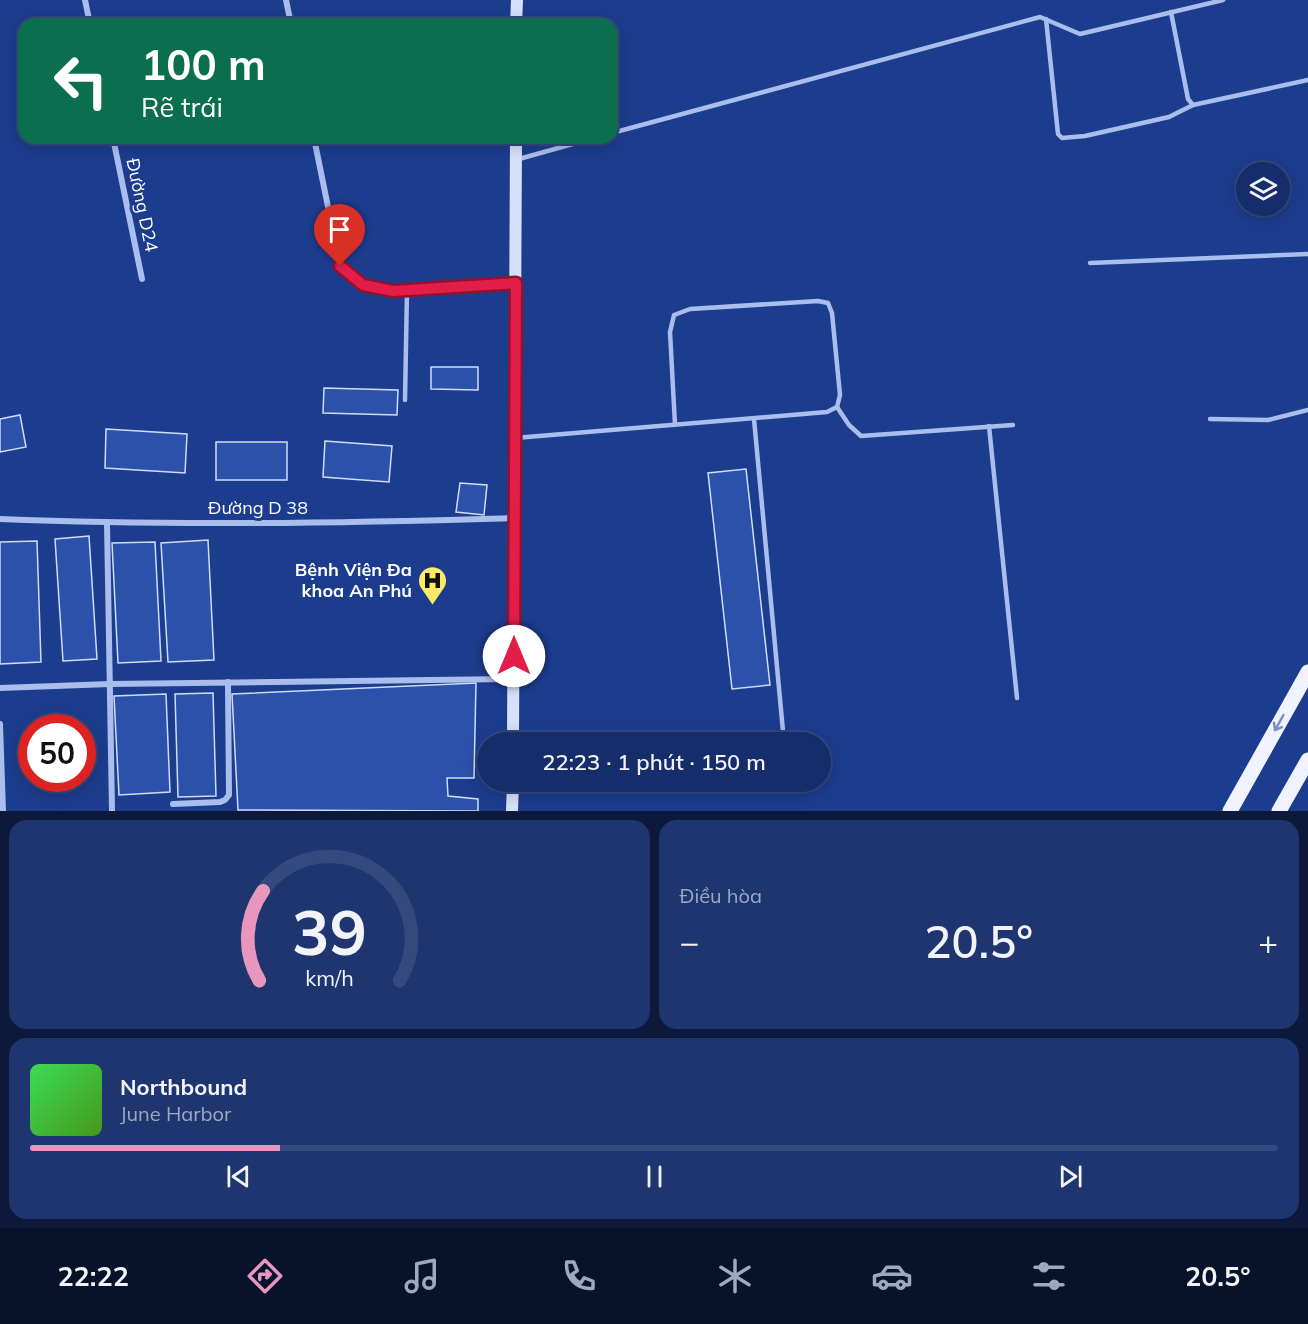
<!DOCTYPE html>
<html lang="vi">
<head>
<meta charset="utf-8">
<style>
	body { margin:0; font-family:Mulish,sans-serif; background:#1e3570; color:#f1f3f6; height:100vh; display:flex; flex-direction:column; font-size:22px; white-space:nowrap }
	* { box-sizing:border-box; margin:0 }
	p { font-size:20px; color:#9da8c1 }
	.icon { flex:none; width:33px; height:33px; fill:none; stroke:currentColor; stroke-width:2; stroke-linecap:round; stroke-linejoin:round }
	.map { position:relative; height:811px; overflow:hidden }
	.details { display:flex; flex-direction:column; gap:9px; padding:9px; background:#0c193a; flex:1 }
	.details>* { flex:none }
	.guide { position:absolute; left:18px; top:18px; width:600px; height:126px; border-radius:18px; box-shadow:0 3px 15px #0003,0 0 0 2px #34497e; background:#0b6e4f; color:#fff; overflow:hidden }
	.buttons { position:absolute; left:1236px; top:162px; display:grid; gap:12px }
	.buttons a { display:grid; place-items:center; width:54px; height:54px; border-radius:50%; background:#152d6a; box-shadow:0 3px 15px #0003,0 0 0 2px #34497e; font-size:30px }
	.speed { position:absolute; left:18px; top:714px; display:flex; gap:12px; font-size:30px; font-weight:700; text-align:center }
	.speed>* { display:grid; place-content:center; width:78px; height:78px; border-radius:50%; background:#152d6a; box-shadow:0 3px 15px #0003,0 0 0 2px #34497e; line-height:1 }
	.speed .limit { border:9px solid #d22; background:#fff; color:#111 }
	.pin { position:absolute; display:grid; place-items:center; width:51px; height:51px; color:#fff; margin:-62px -26px; border-radius:50% 50% 50% 0; rotate:-45deg; box-shadow:0 0 6px #0007 }
	.pin .icon { rotate:45deg }
	.me { position:absolute; width:66px; margin:-33px; rotate:0deg; stroke-linejoin:round; filter:drop-shadow(0 0 4px #0008) }
	.turn { display:flex; align-items:center; gap:21px; height:126px; padding:0 24px; font-size:27px }
	.turn .icon { width:78px; height:78px; stroke-width:2.5 }
	.turn b { display:block; font-size:42px; line-height:51px }
	.big { font-size:45px; font-weight:600; line-height:1.1 }
	.details .tile { flex:1; display:flex; flex-direction:column; justify-content:center; gap:9px; min-width:0; padding:0 21px; border-radius:18px; background:#1e3570 }
	.details .dial { align-items:center; gap:0 }
	.dial svg { height:156px; overflow:visible; fill:none; stroke:#34497e; stroke-width:7; stroke-linecap:round; text-anchor:middle }
	.dial text { fill:#f1f3f6; stroke:none }
	.song { display:flex; align-items:center; gap:18px }
	.cover { width:72px; height:72px; border-radius:9px; background:linear-gradient(135deg,hsl(130 70% 55%),hsl(100 70% 35%)) }
	.played { height:6px; border-radius:3px; background:linear-gradient(90deg,#e797bd 20%,#34497e 20%) }
	.keys { display:flex; justify-content:space-around; direction:ltr }
	.heat { display:flex; justify-content:space-between; align-items:center; font-size:33px; direction:ltr }
	.details .tiles { flex:1; display:grid; gap:9px; grid-template-columns:1fr 1fr }
	.tile:last-child { grid-column:span 2 }
	.trip { position:absolute; left:477px; top:732px; width:354px; height:60px; border-radius:30px; background:#152d6a; box-shadow:0 3px 15px #0003,0 0 0 2px #34497e; font-weight:600; line-height:60px; text-align:center }
	.tabs { display:flex; height:96px; justify-content:space-around; align-items:center; background:#08122a; color:#9da8c1 }
	.tabs .icon { width:42px; height:42px }
	.tabs .selected { color:#e797bd }
	.tabs b { font-size:27px; color:#f1f3f6 }
	.map>svg:first-child { display:block }
	.building { fill:#2c51ab; stroke:#cfdcf9; stroke-width:1.5 }
	.lines { fill:none; stroke-linecap:round; stroke-linejoin:round }
	.lane { stroke:#aabeed; stroke-width:4.5 }
	.street { stroke:#aabeed; stroke-width:6 }
	.secondary { stroke:#d6e0fa; stroke-width:12 }
	.primary { stroke:#f0f3ff; stroke-width:15 }
	.oneway { stroke:#7b8ec0 }
	.route-casing { stroke:#92132f; stroke-width:15 }
	.route { stroke:#e11d48; stroke-width:10 }
	.labels { text-anchor:middle; stroke-width:6; stroke-linejoin:round; paint-order:stroke }
	.street-label { font-size:18px; fill:#fff; stroke:#1c3c8d }
	.poi-label { font-size:18px; font-weight:bold; fill:#fff; stroke:#1c3c8d; text-anchor:end }
</style>
</head>
<body>
<div class="map">
<svg width="1308" height="811" viewBox="0 0 1308 811">
	<rect width="100%" height="100%" fill="#1c3c8d"/>
	<!-- building -->
	<g class="building">
		<path d="M431,367H478V390L431,389Z"/>
		<path d="M324,388L398,390L397,415L323,413Z"/>
		<path d="M20,415L26,447L0,452V419Z"/>
		<path d="M106,429L187,434L185,473L105,468Z"/>
		<path d="M325,441L392,446L389,482L323,477Z"/>
		<rect x="216" y="442" width="71" height="38"/>
		<path d="M746,469L770,685L732,689L708,473Z"/>
		<path d="M460,483L487,485L484,515L456,512Z"/>
		<path d="M89,536L97,659L63,661L55,539Z"/>
		<path d="M208,540L214,660L168,662L161,543Z"/>
		<path d="M37,541L41,662L0,664V542Z"/>
		<path d="M155,542L161,661L118,663L112,543Z"/>
		<path d="M476,683L474,778H447L448,796L478,799V811L238,810L232,694Z"/>
		<path d="M213,693L216,796L178,797L175,694Z"/>
		<path d="M166,694L170,792L119,795L114,696Z"/>
	</g>
	<g class="lines">
		<!-- lane -->
		<g class="lane">
			<path d="M1171,12L1188,99L1193,105L1308,80"/>
			<path d="M1046,19L1058,134L1062,138L1085,136L1169,117L1193,105"/>
			<path d="M612,133L1040,17L1080,34L1223,0"/>
			<path d="M519,159L594,138"/>
			<path d="M1090,263L1308,254"/>
			<path d="M405,400L407,290"/>
			<path d="M837,407L849,425L861,436L1013,425"/>
			<path d="M754,419L784,742"/>
			<path d="M1210,419L1268,420L1308,410"/>
			<path d="M989,426L1017,698"/>
			<path d="M515,438L827,412L837,407L840,395L832,313L828,303L818,301L690,309L674,315L670,332L675,425"/>
		</g>
		<!-- street -->
		<g class="street">
			<path d="M85,0L90,24"/>
			<path d="M286,0L291,24"/>
			<path d="M113,138L142,279"/>
			<path d="M314,138L340,266L363,285L393,291L516,283"/>
			<path d="M0,519C172,526 343,523 515,518"/>
			<path d="M107,523L112,811"/>
			<path d="M0,688L110,684L514,679"/>
			<path d="M0,724L3,811"/>
			<path d="M173,804L220,802L225,800L229,795L228,682"/>
		</g>
		<!-- secondary -->
		<g class="secondary">
			<path d="M516,24L517,0"/>
			<path d="M513,742L516,138"/>
			<path d="M512,811L513,782"/>
		</g>
		<!-- primary -->
		<g class="primary">
			<path d="M1230,811L1308,672"/>
			<path d="M1279,811L1308,760"/>
		</g>
	</g>
	<!-- one-way arrows -->
	<defs><path id="oneway-shaft" d="M-6 0H5M1.5-3L5.5 0L1.5 3" fill="none" stroke-width="1.6" stroke-linecap="round" stroke-linejoin="round" transform="scale(1.5)"/></defs>
	<use class="oneway" href="#oneway-shaft" transform="translate(1279 723) rotate(119)"/>
	<g class="lines">
		<defs>
			<path id="route" d="M340,266L363,285L393,291L516,283L514,656"/>
		</defs>
		<!-- route casing -->
		<use href="#route" class="route-casing"/>
		<!-- route -->
		<use href="#route" class="route"/>
	</g>
	<!-- icons -->
	<defs>
		<symbol id="hospital-pin" viewBox="-11 -11 22 30"><path d="M0 17L-7.5 6A9.5 9.5 0 1 1 7.5 6Z" fill="#fde968" stroke="#1c3c8d"/><path d="M-5-5h3v3.5h4V-5h3V5h-3V1.5h-4V5h-3Z" fill="#111"/></symbol>
	</defs>
	<g fill-rule="evenodd">
		<use href="#hospital-pin" x="416" y="564" width="33" height="45"/>
	</g>
	<g class="labels">
		<!-- street labels -->
		<g class="street-label">
			<text transform="translate(142 205) rotate(78)" y="6">Đường D24</text>
			<text x="258" y="514">Đường D 38</text>
		</g>
		<!-- poi labels -->
		<g class="poi-label">
			<text x="412" y="576">Bệnh Viện Đa<tspan x="412" dy="21">khoa An Phú</tspan></text>
		</g>
	</g>
</svg>
<div class="buttons">
<a><svg class="icon" aria-label="layers" viewBox="0 0 24 24"><path d="M12 4l9 5-9 5-9-5zM3 14l9 5 9-5"/></svg></a>
</div>
<div class="speed"><div class="limit">50</div></div>
<div class="pin" style="left:340px;top:266px;background:#d93025"><svg class="icon" aria-label="arrive" viewBox="0 0 24 24"><path d="M6 21V4h12l-3 4 3 4H6"/></svg></div>
<svg class="me" style="left:514px;top:656px" viewBox="-20 -20 40 40"><circle r="19" fill="#fff"/><path d="M0-13L10 11 0 6-10 11z" fill="#e11d48"/></svg>
<div class="trip">22:23 · 1 phút · 150 m</div>
<div class="guide">
<div class="turn"><svg class="icon" aria-label="left" viewBox="0 0 24 24"><path d="M17 20v-9H6M10 6l-5 5 5 5"/></svg><div><b>100 m</b>Rẽ trái</div></div>
</div>
</div>
<section class="details">
<div class="tiles">
<div class="tile dial"><svg viewBox="0 0 100 80">
<path d="M14 69A42 42 0 1 1 86 69"/>
<path d="M14 69A42 42 0 0 1 16 23" stroke="#e797bd"/>
<text x="50" y="56" font-size="32" font-weight="700">39</text>
<text x="50" y="72" font-size="11">km/h</text>
</svg></div>
<div class="tile"><p>Điều hòa</p>
<div class="heat"><a>−</a><b class="big">20.5°</b><a>+</a></div>
</div>
<div class="tile">
<div class="song"><i class="cover"></i><div><b>Northbound</b><p>June Harbor</p></div></div>
<div class="played"></div>
<div class="keys"><svg class="icon" aria-label="previous" viewBox="0 0 24 24"><path d="M18 5L8 12l10 7zM5 5v14"/></svg><svg class="icon" aria-label="pause" viewBox="0 0 24 24"><path d="M8 5v14M16 5v14"/></svg><svg class="icon" aria-label="next" viewBox="0 0 24 24"><path d="M6 5l10 7-10 7zM19 5v14"/></svg></div>
</div>
</div>
</section>
<nav class="tabs">
<b>22:22</b>
<svg class="icon selected" aria-label="directions" viewBox="0 0 24 24"><path d="M12 3l9 9-9 9-9-9zM9 14v-3h6M13 9l2 2-2 2"/></svg>
<svg class="icon" aria-label="music" viewBox="0 0 24 24"><path d="M9 18V5l10-2v13"/><circle cx="6" cy="18" r="3"/><circle cx="16" cy="16" r="3"/></svg>
<svg class="icon" aria-label="phone" viewBox="0 0 24 24"><path d="M5 4h4l2 5-3 2q2 4 5 5l2-3 5 2v4C11 20 4 13 5 4z"/></svg>
<svg class="icon" aria-label="climate" viewBox="0 0 24 24"><path d="M12 3v18M4 7l16 10M4 17L20 7"/></svg>
<svg class="icon" aria-label="car" viewBox="0 0 24 24"><path d="M5 17H2v-5l4-1 3-4h7l3 4 3 1v5h-3M9 17h6M6 11h13"/><circle cx="7" cy="17" r="2"/><circle cx="17" cy="17" r="2"/></svg>
<svg class="icon" aria-label="filters" viewBox="0 0 24 24"><path d="M4 7h16M4 17h16"/><circle cx="9" cy="7" r="2"/><circle cx="15" cy="17" r="2"/></svg>
<b>20.5°</b>
</nav>
</body>
</html>
